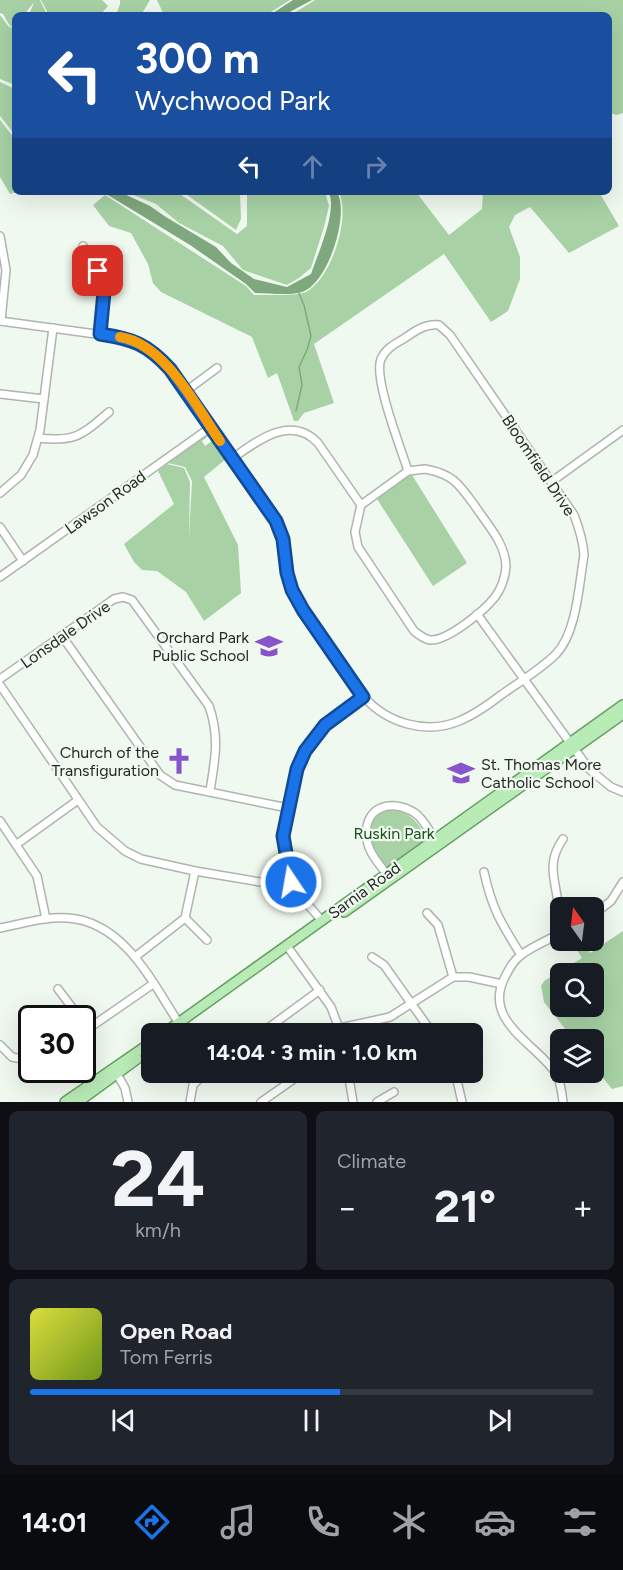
<!DOCTYPE html>
<html lang="en">
<head>
<meta charset="utf-8">
<style>
	body { margin:0; font-family:Figtree,sans-serif; background:#20242c; color:#f1f3f6; height:100vh; display:flex; flex-direction:column; font-size:22px; white-space:nowrap }
	* { box-sizing:border-box; margin:0 }
	p { font-size:20px; color:#9ea1a6 }
	.icon { flex:none; width:33px; height:33px; fill:none; stroke:currentColor; stroke-width:2; stroke-linecap:round; stroke-linejoin:round }
	.map { position:relative; height:1102px; overflow:hidden }
	.drawer { display:flex; flex-direction:column; gap:9px; padding:9px; background:#0d0f14; flex:1 }
	.drawer>* { flex:none }
	.banner { position:absolute; left:12px; top:12px; width:600px; height:183px; border-radius:9px; box-shadow:0 6px 24px #0002; background:#1a4fa0; color:#fff; overflow:hidden }
	.needle { width:39px; rotate:346deg }
	.tools { position:absolute; left:550px; top:897px; display:grid; gap:12px }
	.tools a { display:grid; place-items:center; width:54px; height:54px; border-radius:9px; background:#171b24; box-shadow:0 6px 24px #0002; font-size:30px }
	.speed { position:absolute; left:18px; top:1005px; display:flex; gap:12px; font-size:30px; font-weight:700; text-align:center }
	.speed>* { display:grid; place-content:center; width:78px; height:78px; border-radius:50%; background:#171b24; box-shadow:0 6px 24px #0002; line-height:1 }
	.speed .limit { border:3px solid #111; border-radius:9px; background:#fff; color:#111 }
	.pin { position:absolute; display:grid; place-items:center; width:51px; height:51px; color:#fff; margin:-26px; border-radius:12px; box-shadow:0 3px 9px #0006 }
	.me { position:absolute; width:66px; margin:-33px; rotate:348deg; stroke-linejoin:round; filter:drop-shadow(0 0 4px #0008) }
	.turn { display:flex; align-items:center; gap:21px; height:126px; padding:0 24px; font-size:27px }
	.turn .icon { width:78px; height:78px; stroke-width:2.5 }
	.turn b { display:block; font-size:42px; line-height:51px }
	.lanes { display:flex; align-items:center; height:57px; padding:0 24px; background:#0003; justify-content:center; gap:30px; direction:ltr }
	.lanes .off { opacity:.35 }
	.big { font-size:45px; font-weight:700; line-height:1.1 }
	.drawer .tile { flex:1; display:flex; flex-direction:column; justify-content:center; gap:9px; min-width:0; padding:0 21px; border-radius:9px; background:#20242c }
	.drawer .dial { align-items:center; gap:0 }
	.dial b { font-size:78px; line-height:1 }
	.song { display:flex; align-items:center; gap:18px }
	.cover { width:72px; height:72px; border-radius:9px; background:linear-gradient(135deg,hsl(60 70% 55%),hsl(80 70% 35%)) }
	.played { height:6px; border-radius:3px; background:linear-gradient(90deg,#1a73e8 55%,#363941 55%) }
	.keys { display:flex; justify-content:space-around; direction:ltr }
	.heat { display:flex; justify-content:space-between; align-items:center; font-size:33px; direction:ltr }
	.drawer .tiles { flex:1; display:grid; gap:9px; grid-template-columns:1fr 1fr }
	.tile:last-child { grid-column:span 2 }
	.trip { position:absolute; left:141px; top:1023px; width:342px; height:60px; border-radius:9px; background:#171b24; box-shadow:0 6px 24px #0002; font-weight:700; line-height:60px; text-align:center }
	.tab-bar { display:flex; height:96px; justify-content:space-around; align-items:center; background:#090b0e; color:#9ea1a6 }
	.tab-bar .icon { width:42px; height:42px }
	.tab-bar .on { color:#1a73e8 }
	.tab-bar b { font-size:27px; color:#f1f3f6 }
	.map>svg:first-child { display:block }
	.green { fill:#a8d2a6; fill-rule:evenodd }
	.water { fill:#80a87e }
	.lines { fill:none; stroke-linecap:round; stroke-linejoin:round }
	.stream { stroke:#80a87e; stroke-width:1.5 }
	.minor-casing { stroke:#adb6ac; stroke-width:10 }
	.major-casing { stroke:#669f64; stroke-width:12 }
	.minor { stroke:#fff; stroke-width:7 }
	.major { stroke:#b8ebb6; stroke-width:9 }
	.route-casing { stroke:#114b97; stroke-width:15 }
	.route { stroke:#1a73e8; stroke-width:10 }
	.slow { stroke:#f59e0b; stroke-width:10 }
	.labels { text-anchor:middle; stroke-width:4.5; stroke-linejoin:round; paint-order:stroke }
	.street-label { font-size:16px; fill:#262926; stroke:#f0f9ef }
	.poi-label { font-size:16px; fill:#262926; stroke:#f0f9ef; text-anchor:end }
	.park-label { font-size:16px; fill:#165018; stroke:#f0f9ef }
</style>
</head>
<body>
<div class="map">
<svg width="623" height="1102" viewBox="0 0 623 1102">
	<rect width="100%" height="100%" fill="#f0f9ef"/>
	<!-- green -->
	<g class="green">
		<path d="M0,0H40L47,15H29L34,2L27,11V15H15V27L10,26L3,14L0,13Z"/>
		<path d="M41,0H102L108,6L100,15H49Z"/>
		<path d="M120,0H150L141,15H116L120,4Z"/>
		<path d="M157,0H290L266,15H164Z"/>
		<path d="M315,0H623V113L617,115L609,113V15H291Z"/>
		<path d="M0,15L9,27L15,28V85L0,79Z"/>
		<path d="M0,82L15,89V135L0,116Z"/>
		<path d="M0,120L15,139L16,192L10,194L0,177Z"/>
		<path d="M126,192H177L237,234L247,226V192H325L329,206L324,227L311,268L299,278L287,285L243,270L223,246L179,223L156,204Z"/>
		<path d="M183,192H240L241,219L236,230Z"/>
		<path d="M339,192H416L449,235L482,209L483,192H599L619,226L569,253L530,207L515,215L509,227L520,257V279L508,311L491,322L444,254L314,344L334,403L304,413L298,421H294L277,373L268,378L252,337L161,292L153,283L148,264L131,233L109,226L93,205L105,195L246,286L254,295C264,295 299,296 306,292C331,279 351,218 339,192Z"/>
		<path d="M207,434L208,436L202,441L205,446L212,441L226,459L204,477L238,545L241,593L204,621L186,592L157,571L142,570L134,562L124,544L174,504L158,471L167,464L184,468L190,482L189,538L192,481L185,467L168,463Z"/>
		<path d="M412,475L467,563L433,586L377,499L406,477Z"/>
		<path d="M389,808C412,813 415,820 428,838L386,868C369,849 366,837 376,813Z"/>
		<path d="M623,931V1086L612,1089L594,1067V1040L573,1039L544,1002L541,986L544,981L582,958L571,941H583L590,953ZM561,974H594V1006H561Z"/>
	</g>
	<!-- water -->
	<g class="water">
		<path d="M293,0H312L284,15H270Z"/>
		<path d="M103,192H120L150,206L166,217L216,247L231,263L254,279L287,287L311,274C317,256 339,207 328,192H337C350,214 328,284 302,292C288,296 269,293 255,293L246,284L190,245Z"/>
	</g>
	<g class="lines">
		<!-- stream -->
		<path class="stream" d="M296,411L302,385L299,367L307,350L311,336L304,305L298,291"/>
		<defs>
			<g id="minor">
				<path d="M0,236L6,270L1,321"/>
				<path d="M83,246L98,271L104,292L100,334"/>
				<path d="M0,321L125,338C144,343 156,354 170,369L276,521C284,543 283,566 291,587C300,611 318,632 332,652C342,667 352,683 364,697C387,723 426,735 459,721C474,715 488,705 501,695C519,682 540,670 556,654C577,632 579,584 584,555C583,540 579,528 574,515L450,335L439,325C426,323 415,331 405,338C395,344 386,348 381,359C373,378 401,448 408,471"/>
				<path d="M186,391L217,368"/>
				<path d="M0,394L44,399"/>
				<path d="M38,438C75,442 81,436 109,412"/>
				<path d="M233,458C257,441 291,414 318,443L361,505"/>
				<path d="M425,469C453,474 459,484 475,506C487,524 506,544 506,567C505,577 501,589 495,597C485,610 448,641 430,640C424,639 419,635 414,631L358,547L355,532L361,505L408,471Z"/>
				<path d="M551,482L623,430"/>
				<path d="M0,493L21,475L33,455L40,430L53,328"/>
				<path d="M0,527L23,561"/>
				<path d="M0,577L211,427"/>
				<path d="M477,614L589,769L611,787L623,792"/>
				<path d="M62,636L160,775L175,785L288,808"/>
				<path d="M0,679L114,599L123,597L132,600L209,706C220,738 215,759 210,791"/>
				<path d="M0,685L97,827L125,851L141,859L195,871L278,885L292,882"/>
				<path d="M0,821L37,876L46,919"/>
				<path d="M17,844L78,800"/>
				<path d="M484,872C492,909 501,923 521,955"/>
				<path d="M388,876C381,866 369,854 367,840C362,808 390,797 415,813C424,819 431,834 437,843"/>
				<path d="M561,908L558,902C554,876 547,862 563,839"/>
				<path d="M427,913L438,925L453,977"/>
				<path d="M594,914L611,901L623,882"/>
				<path d="M185,918L207,940"/>
				<path d="M322,921C313,910 296,893 291,880C274,834 291,764 323,727C333,715 350,706 363,697"/>
				<path d="M0,928C22,924 46,916 68,918C125,922 153,984 180,1025"/>
				<path d="M561,933C548,940 533,946 521,955C513,961 509,969 505,977C481,1022 540,1046 557,1075C561,1084 562,1093 563,1102"/>
				<path d="M287,946L331,1007L341,1034"/>
				<path d="M135,957L185,918L195,871"/>
				<path d="M372,957L384,965L433,1034"/>
				<path d="M58,989L80,1018"/>
				<path d="M82,1023L88,1030"/>
				<path d="M340,1028L390,1017L453,977H469L502,984"/>
				<path d="M82,1033L153,984"/>
				<path d="M260,1034L320,990"/>
				<path d="M0,1045L12,1057L32,1061"/>
				<path d="M348,1072L353,1102"/>
				<path d="M455,1072L462,1102"/>
				<path d="M117,1074L125,1088L128,1102"/>
				<path d="M190,1102L193,1085L206,1072"/>
				<path d="M261,1102L304,1072"/>
				<path d="M377,1102L394,1092"/>
			</g>
			<g id="major">
				<path d="M344,912L623,714"/>
				<path d="M163,1034L623,705"/>
				<path d="M65,1102L152,1042"/>
				<path d="M78,1102L137,1059"/>
			</g>
		</defs>
		<!-- minor casing -->
		<use href="#minor" class="minor-casing"/>
		<!-- major casing -->
		<use href="#major" class="major-casing"/>
		<!-- minor -->
		<use href="#minor" class="minor"/>
		<!-- major -->
		<use href="#major" class="major"/>
	</g>
	<g class="lines">
		<defs>
			<path id="route" d="M98,271L104,292L100,334C133,339 147,344 170,369L276,521L283,539L287,573L292,590L303,610L363,697L325,725L305,751L297,769L283,836L291,882"/>
		</defs>
		<!-- route casing -->
		<use href="#route" class="route-casing"/>
		<!-- route -->
		<use href="#route" class="route"/>
		<!-- slow -->
		<path class="slow" d="M120,337C165,344 196,406 220,441"/>
	</g>
	<!-- icons -->
	<defs>
		<symbol id="school-bare" viewBox="-9 -9 18 18"><path d="M0-5L7-2L0 1L-7-2ZM-4 1L0 2.5L4 1V4Q0 6-4 4Z" fill="#8854cc" stroke="#f0f9ef" stroke-width="2.5" paint-order="stroke"/></symbol>
		<symbol id="church-bare" viewBox="-9 -9 18 18"><path d="M-1.2-6h2.4v3.5h3.3v2.4h-3.3V6h-2.4V-.1h-3.3v-2.4h3.3Z" fill="#8854cc" stroke="#f0f9ef" stroke-width="2.5" paint-order="stroke"/></symbol>
	</defs>
	<g fill-rule="evenodd">
		<use href="#school-bare" x="250" y="627" width="38" height="38"/>
		<use href="#church-bare" x="160" y="742" width="38" height="38"/>
		<use href="#school-bare" x="442" y="754" width="38" height="38"/>
	</g>
	<g class="labels">
		<!-- street labels -->
		<g class="street-label">
			<text transform="translate(539 465) rotate(56)" y="6">Bloomfield Drive</text>
			<text transform="translate(105 502) rotate(-36)" y="6">Lawson Road</text>
			<text transform="translate(65 634) rotate(-35)" y="6">Lonsdale Drive</text>
			<text transform="translate(364 890) rotate(-36)" y="6">Sarnia Road</text>
		</g>
		<!-- poi labels -->
		<g class="poi-label">
			<text x="249" y="643">Orchard Park<tspan x="249" dy="18">Public School</tspan></text>
			<text x="159" y="758">Church of the<tspan x="159" dy="18">Transfiguration</tspan></text>
			<text x="481" y="770" text-anchor="start">St. Thomas More<tspan x="481" dy="18">Catholic School</tspan></text>
		</g>
		<!-- park labels -->
		<g class="park-label">
			<text x="394" y="839">Ruskin Park</text>
		</g>
	</g>
</svg>
<div class="tools">
<a><svg class="needle" viewBox="-14 -14 28 28"><path d="M0-13l5 13h-10z" fill="#e53935"/><path d="M0 13l5-13h-10z" fill="#9ea1a6"/></svg></a>
<a><svg class="icon" aria-label="search" viewBox="0 0 24 24"><circle cx="10" cy="10" r="6"/><path d="M15 15l6 6"/></svg></a>
<a><svg class="icon" aria-label="layers" viewBox="0 0 24 24"><path d="M12 4l9 5-9 5-9-5zM3 14l9 5 9-5"/></svg></a>
</div>
<div class="speed"><div class="limit">30</div></div>
<div class="pin" style="left:98px;top:271px;background:#d93025"><svg class="icon" aria-label="arrive" viewBox="0 0 24 24"><path d="M6 21V4h12l-3 4 3 4H6"/></svg></div>
<svg class="me" style="left:291px;top:882px" viewBox="-20 -20 40 40"><circle r="17" fill="#1a73e8" stroke="#fff" stroke-width="3"/><path d="M0-11L8 9 0 5-8 9z" fill="#fff"/></svg>
<div class="trip">14:04 · 3 min · 1.0 km</div>
<div class="banner">
<div class="turn"><svg class="icon" aria-label="left" viewBox="0 0 24 24"><path d="M17 20v-9H6M10 6l-5 5 5 5"/></svg><div><b>300 m</b>Wychwood Park</div></div>
<div class="lanes"><svg class="icon" aria-label="left" viewBox="0 0 24 24"><path d="M17 20v-9H6M10 6l-5 5 5 5"/></svg><svg class="icon off" aria-label="ahead" viewBox="0 0 24 24"><path d="M12 20V5M6 11l6-6 6 6"/></svg><svg class="icon off" aria-label="right" viewBox="0 0 24 24"><path d="M7 20v-9h11M14 6l5 5-5 5"/></svg></div>
</div>
</div>
<section class="drawer">
<div class="tiles">
<div class="tile dial"><b>24</b><p>km/h</p></div>
<div class="tile"><p>Climate</p>
<div class="heat"><a>−</a><b class="big">21°</b><a>+</a></div>
</div>
<div class="tile">
<div class="song"><i class="cover"></i><div><b>Open Road</b><p>Tom Ferris</p></div></div>
<div class="played"></div>
<div class="keys"><svg class="icon" aria-label="previous" viewBox="0 0 24 24"><path d="M18 5L8 12l10 7zM5 5v14"/></svg><svg class="icon" aria-label="pause" viewBox="0 0 24 24"><path d="M8 5v14M16 5v14"/></svg><svg class="icon" aria-label="next" viewBox="0 0 24 24"><path d="M6 5l10 7-10 7zM19 5v14"/></svg></div>
</div>
</div>
</section>
<nav class="tab-bar">
<b>14:01</b>
<svg class="icon on" aria-label="directions" viewBox="0 0 24 24"><path d="M12 3l9 9-9 9-9-9zM9 14v-3h6M13 9l2 2-2 2"/></svg>
<svg class="icon" aria-label="music" viewBox="0 0 24 24"><path d="M9 18V5l10-2v13"/><circle cx="6" cy="18" r="3"/><circle cx="16" cy="16" r="3"/></svg>
<svg class="icon" aria-label="phone" viewBox="0 0 24 24"><path d="M5 4h4l2 5-3 2q2 4 5 5l2-3 5 2v4C11 20 4 13 5 4z"/></svg>
<svg class="icon" aria-label="climate" viewBox="0 0 24 24"><path d="M12 3v18M4 7l16 10M4 17L20 7"/></svg>
<svg class="icon" aria-label="car" viewBox="0 0 24 24"><path d="M5 17H2v-5l4-1 3-4h7l3 4 3 1v5h-3M9 17h6M6 11h13"/><circle cx="7" cy="17" r="2"/><circle cx="17" cy="17" r="2"/></svg>
<svg class="icon" aria-label="filters" viewBox="0 0 24 24"><path d="M4 7h16M4 17h16"/><circle cx="9" cy="7" r="2"/><circle cx="15" cy="17" r="2"/></svg>
</nav>
</body>
</html>
